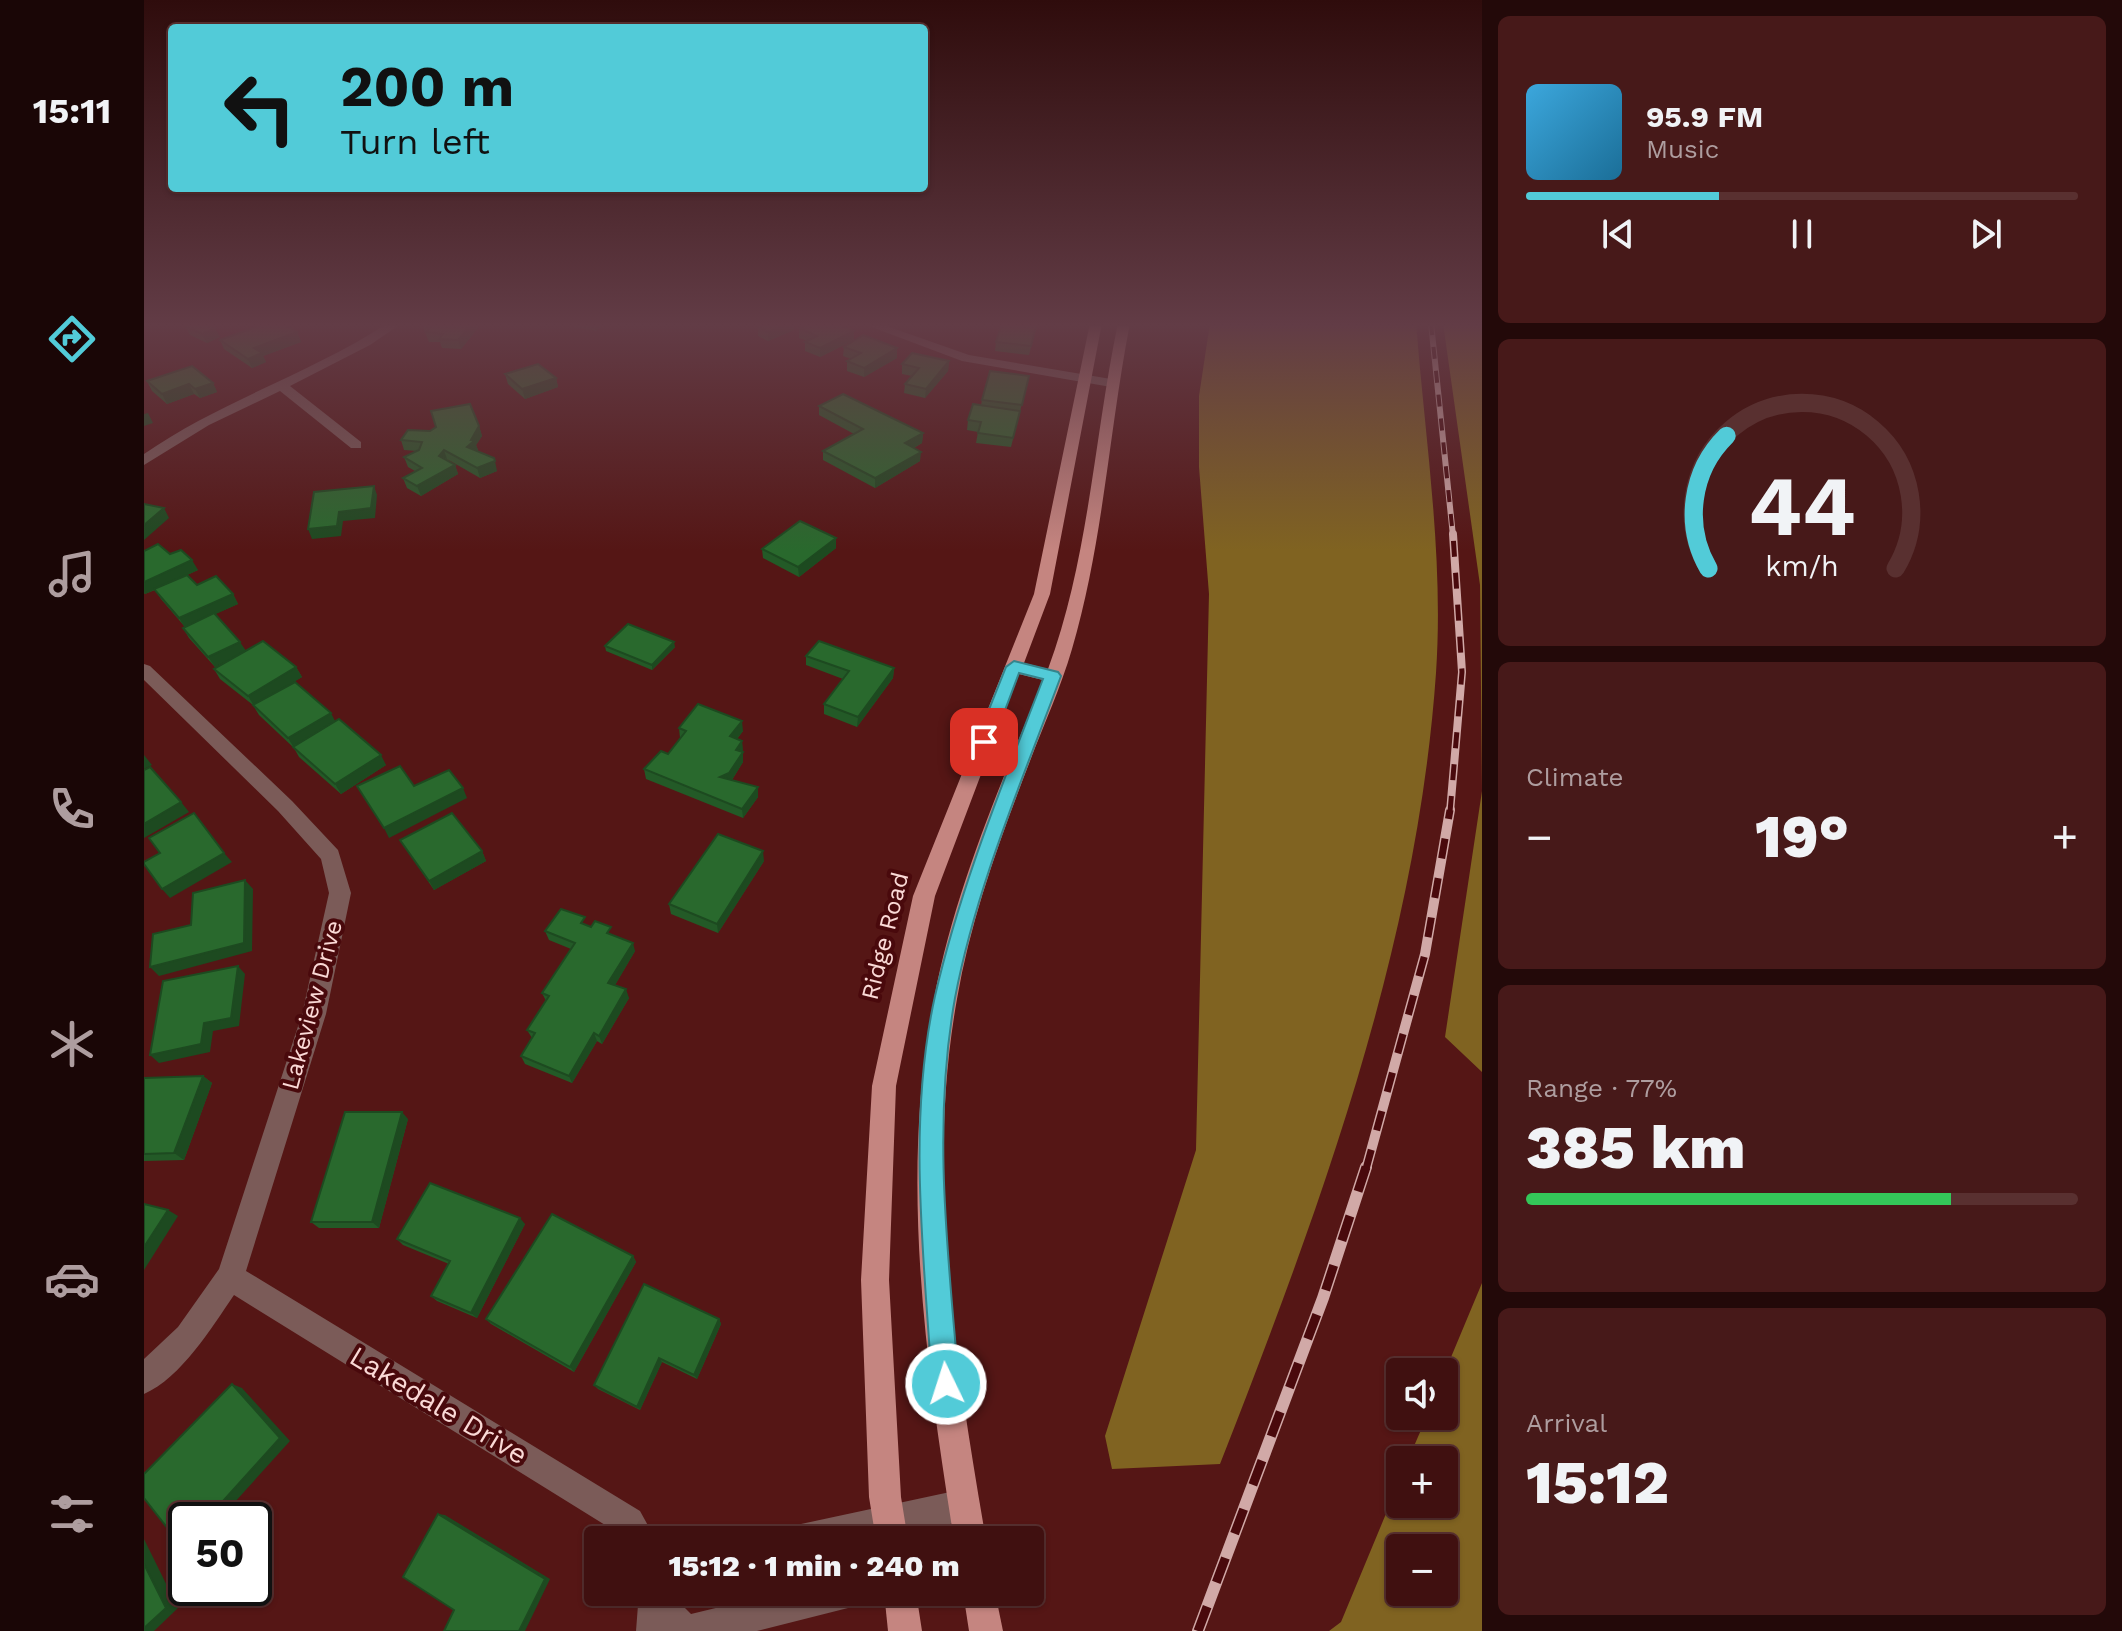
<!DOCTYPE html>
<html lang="en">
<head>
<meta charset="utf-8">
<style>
	body { margin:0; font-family:"Work Sans",sans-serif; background:#471919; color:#f1f3f6; height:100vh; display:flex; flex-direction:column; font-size:30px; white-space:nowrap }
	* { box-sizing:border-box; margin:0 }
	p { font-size:26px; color:#ae9d9f }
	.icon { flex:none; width:44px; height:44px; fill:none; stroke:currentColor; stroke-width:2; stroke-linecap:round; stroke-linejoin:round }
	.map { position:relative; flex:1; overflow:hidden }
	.sheet { display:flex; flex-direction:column; gap:16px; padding:16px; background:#230909; width:640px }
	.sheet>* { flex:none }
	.hud { position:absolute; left:24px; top:24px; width:760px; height:168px; border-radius:8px; box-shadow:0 2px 6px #0004,0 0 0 2px #593030; background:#52cbd8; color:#111; overflow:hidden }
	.fabs { position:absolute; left:1242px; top:1358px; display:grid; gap:16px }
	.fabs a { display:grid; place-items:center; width:72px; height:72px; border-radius:8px; background:#401010; box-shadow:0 2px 6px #0004,0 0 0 2px #593030; font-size:40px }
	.speed { position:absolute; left:24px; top:1502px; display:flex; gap:16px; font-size:40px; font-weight:700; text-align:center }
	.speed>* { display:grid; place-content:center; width:104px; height:104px; border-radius:50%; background:#401010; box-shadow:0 2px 6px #0004,0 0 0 2px #593030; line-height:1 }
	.speed .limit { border:4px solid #111; border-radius:12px; background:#fff; color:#111 }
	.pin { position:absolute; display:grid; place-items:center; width:68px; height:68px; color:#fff; margin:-34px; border-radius:16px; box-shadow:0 4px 12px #0006 }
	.me { position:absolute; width:88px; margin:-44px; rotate:356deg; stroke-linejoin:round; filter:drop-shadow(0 0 6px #0008) }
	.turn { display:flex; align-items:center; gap:28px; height:168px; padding:0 40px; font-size:36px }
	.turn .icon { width:104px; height:104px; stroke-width:2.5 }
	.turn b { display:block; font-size:56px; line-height:68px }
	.big { font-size:60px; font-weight:800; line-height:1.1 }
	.sheet .card { flex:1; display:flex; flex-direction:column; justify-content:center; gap:12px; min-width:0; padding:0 28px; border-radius:12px; background:#471919 }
	.sheet .dial { align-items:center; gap:0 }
	.dial svg { height:208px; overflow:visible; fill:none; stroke:#593030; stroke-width:7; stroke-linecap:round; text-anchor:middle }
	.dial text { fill:#f1f3f6; stroke:none }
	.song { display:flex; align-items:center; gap:24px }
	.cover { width:96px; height:96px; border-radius:12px; background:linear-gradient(135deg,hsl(200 70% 55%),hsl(200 70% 35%)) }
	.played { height:8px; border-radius:4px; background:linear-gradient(90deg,#52cbd8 35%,#593030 35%) }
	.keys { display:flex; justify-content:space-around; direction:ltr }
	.heat { display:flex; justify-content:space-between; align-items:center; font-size:44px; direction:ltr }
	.charge { height:12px; border-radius:6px; background:linear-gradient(90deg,#34c759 77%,#593030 0) }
	.trip { position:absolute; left:440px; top:1526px; width:460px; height:80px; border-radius:8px; background:#401010; box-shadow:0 2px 6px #0004,0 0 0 2px #593030; font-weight:800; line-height:80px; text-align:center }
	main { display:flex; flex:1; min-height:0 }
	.tabs { display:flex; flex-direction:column; width:144px; justify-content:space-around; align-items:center; background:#1a0606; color:#ae9d9f }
	.tabs .icon { width:56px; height:56px }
	.tabs .current { color:#52cbd8 }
	.tabs b { font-size:36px; color:#f1f3f6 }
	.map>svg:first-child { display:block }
	.forest { fill:#806321; fill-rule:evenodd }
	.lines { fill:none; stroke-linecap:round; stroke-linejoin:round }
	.minor { fill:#7b5b58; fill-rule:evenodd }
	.major { fill:#c58580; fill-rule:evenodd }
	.rail-far3-casing { stroke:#d1a9a7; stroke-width:6 }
	.rail-far2-casing { stroke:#d1a9a7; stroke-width:8 }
	.rail-far1-casing { stroke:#d1a9a7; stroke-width:10 }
	.rail-casing { stroke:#d1a9a7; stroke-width:12 }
	.rail-far3 { stroke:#49090c; stroke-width:4; stroke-dasharray:12; stroke-linecap:butt }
	.rail-far2 { stroke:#49090c; stroke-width:5; stroke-dasharray:16; stroke-linecap:butt }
	.rail-far1 { stroke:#49090c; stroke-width:7; stroke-dasharray:20; stroke-linecap:butt }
	.rail { stroke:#49090c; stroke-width:9; stroke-dasharray:26; stroke-linecap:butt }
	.wall { fill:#235a27 }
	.shaded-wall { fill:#1d4a20 }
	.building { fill:#29692d; stroke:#1d4a20; stroke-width:2 }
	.route { fill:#52cbd8; stroke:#35848c; stroke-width:2 }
	.labels { text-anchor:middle; stroke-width:8; stroke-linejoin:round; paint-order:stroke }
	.street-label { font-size:24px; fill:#fad9d6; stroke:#49090c }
	.near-street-label { font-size:28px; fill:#fad9d6; stroke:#49090c }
</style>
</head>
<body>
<main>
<nav class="tabs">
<b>15:11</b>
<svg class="icon current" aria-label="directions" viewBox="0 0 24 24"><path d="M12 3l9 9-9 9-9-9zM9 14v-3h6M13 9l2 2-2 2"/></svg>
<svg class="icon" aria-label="music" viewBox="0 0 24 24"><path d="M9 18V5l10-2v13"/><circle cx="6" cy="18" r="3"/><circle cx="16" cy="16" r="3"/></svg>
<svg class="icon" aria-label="phone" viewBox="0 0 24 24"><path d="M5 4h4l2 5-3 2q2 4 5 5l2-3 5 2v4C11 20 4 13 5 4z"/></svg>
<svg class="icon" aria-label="climate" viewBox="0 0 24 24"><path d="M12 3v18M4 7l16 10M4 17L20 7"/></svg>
<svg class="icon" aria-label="car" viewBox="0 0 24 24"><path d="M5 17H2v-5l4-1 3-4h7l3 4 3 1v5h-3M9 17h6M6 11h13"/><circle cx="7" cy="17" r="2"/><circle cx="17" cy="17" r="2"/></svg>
<svg class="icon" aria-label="filters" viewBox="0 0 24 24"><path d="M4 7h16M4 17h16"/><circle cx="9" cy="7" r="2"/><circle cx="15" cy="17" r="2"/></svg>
</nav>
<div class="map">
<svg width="1338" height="1631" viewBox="0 0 1338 1631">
	<rect width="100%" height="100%" fill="#551615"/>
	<!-- forest -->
	<g class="forest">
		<path d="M1066,323H1272C1281,438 1300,557 1292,673C1273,947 1175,1211 1076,1464L968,1469L961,1436L1052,1150L1065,594L1055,467V396Z"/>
		<path d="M1299,323H1338V1072L1301,1037L1338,791L1336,585Z"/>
		<path d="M1338,1283V1631H1185L1197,1622L1256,1480V1504H1300V1460H1264L1283,1416H1300V1374ZM1256,1548H1300V1592H1256Z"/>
	</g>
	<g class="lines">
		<!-- minor -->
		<g class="minor">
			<path d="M244,323H258L226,345L146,386L217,442V448H207L136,391L65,425L0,465V454C76,401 166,374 244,323Z"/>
			<path d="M717,323H734L825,355L967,379L973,383L967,387L818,361Z"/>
			<path d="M0,664L6,666L148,801L194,850L207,893L182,1014L102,1271L496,1511L512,1540H478L474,1533L90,1295C68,1327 37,1378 0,1394V1359L34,1327L75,1269L158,1014L185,893L177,859L134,811L0,680Z"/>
			<path d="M820,1489L831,1494L836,1505L831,1516L820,1521L731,1540H641L646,1529L657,1524Z"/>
			<path d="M495,1592H525L547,1614L637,1592H720L716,1604L704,1608L613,1631H492Z"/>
		</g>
		<!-- major -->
		<g class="major">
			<path d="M946,323H958L906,594L880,663L904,669C945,559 950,437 974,323H986C965,431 959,544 928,649C917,687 900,724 886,761C856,839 827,917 813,999C781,1178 812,1363 842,1540H810C782,1363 755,1178 790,999C811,888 857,784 899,680L875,674L791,896L752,1086L745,1280L757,1497L764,1540H732L725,1497L717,1280L728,1086L769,896L890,594Z"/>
			<path d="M740,1592H772L778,1631H744Z"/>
			<path d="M819,1592H851L859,1631H825Z"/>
		</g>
		<defs>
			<path id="rail-far3" d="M1287,323L1309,536"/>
			<path id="rail-far2" d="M1306,812L1318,672L1309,534"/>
			<path id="rail-far1" d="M1222,1169L1281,954L1306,810"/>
			<path id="rail" d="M1054,1631L1179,1298L1222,1167"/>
		</defs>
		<!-- rail-far3 casing -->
		<use href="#rail-far3" class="rail-far3-casing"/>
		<!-- rail-far2 casing -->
		<use href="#rail-far2" class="rail-far2-casing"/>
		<!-- rail-far1 casing -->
		<use href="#rail-far1" class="rail-far1-casing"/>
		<!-- rail casing -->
		<use href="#rail" class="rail-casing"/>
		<!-- rail-far3 -->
		<use href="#rail-far3" class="rail-far3"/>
		<!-- rail-far2 -->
		<use href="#rail-far2" class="rail-far2"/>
		<!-- rail-far1 -->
		<use href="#rail-far1" class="rail-far1"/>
		<!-- rail -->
		<use href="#rail" class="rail"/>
	</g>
	<!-- wall -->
	<g class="wall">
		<path d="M277,323H333L334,328L317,349L298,348L296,342H285Z"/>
		<path d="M429,323H468L466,325L459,324L452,331L430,327Z"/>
		<path d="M605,323H649L650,330L624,341L614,336V327Z"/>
		<path d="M41,326L76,337L63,343L46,335Z"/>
		<path d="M655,328L710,340L676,357L661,351V342L663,341L655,338Z"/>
		<path d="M153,332L157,342L119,356L122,362L108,368L80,349L76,340Z"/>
		<path d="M891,332L885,355L851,351L852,342Z"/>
		<path d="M700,347L753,358L720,377L703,371V361L707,359L699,356Z"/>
		<path d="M805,361L804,371L781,398L760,393L761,384L768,376L758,374V364Z"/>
		<path d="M361,374L412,378L414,387L381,399L364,384Z"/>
		<path d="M885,376L867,447L832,443L834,432L823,430L824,420L837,405L838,400Z"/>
		<path d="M3,381L69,383L73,392L56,398L50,394L23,404L8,391Z"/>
		<path d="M675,406L779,433L778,443L770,448L776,461L731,488L679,460V451L710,434L675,415Z"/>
		<path d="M335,426L338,436L332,445L334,450L333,451L353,471L336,478L303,459L311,465L314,474L277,496L263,488L259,478L271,471L264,467L260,457L273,451L260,450L257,440L286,431Z"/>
		<path d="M692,538V548L655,577L619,558L618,549Z"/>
		<path d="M0,551L26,554L54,570L41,576L53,585L89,594L94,604L71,614L102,651L152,667L158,677L134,691L191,721L242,765L197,794L155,757L150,748L115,715L109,705L76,679L70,669L91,657L71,667L45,638L39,628L41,627L17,599L11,590L1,594L0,593Z"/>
		<path d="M461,646L531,647L508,670L462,651Z"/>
		<path d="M662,656L750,668L749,678L713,727L680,714V704L699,679L662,665Z"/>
		<path d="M535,728L599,731L593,739L598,741L599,762L588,780L614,797L599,818L502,779L500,769L524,754L536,738Z"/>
		<path d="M256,840L338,851L342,861L290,890Z"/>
		<path d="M620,861L574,933L527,914L525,904Z"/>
		<path d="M444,926L470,936L491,951L471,985L485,998L458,1044L453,1041L428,1083L381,1064L377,1056L388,1038L383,1030L402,1001L398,993L427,949L405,940L401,931Z"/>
		<path d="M59,1076L68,1083L40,1160L0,1161V1078Z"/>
		<path d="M264,1119L235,1228H175L167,1222Z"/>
		<path d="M381,1224L333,1318L293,1301L287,1296L305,1264L259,1245L253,1239Z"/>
		<path d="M489,1256L492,1262L430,1372L347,1324L342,1319Z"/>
		<path d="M575,1319L577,1324L553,1379L518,1362L496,1410L454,1389L450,1385Z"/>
	</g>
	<!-- shaded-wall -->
	<g class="shaded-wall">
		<path d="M328,323H333L334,328L317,349L314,340Z"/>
		<path d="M450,323H459V324L452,331Z"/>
		<path d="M645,323H649L650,330L624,341V332Z"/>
		<path d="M71,328L76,337L63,343L58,334Z"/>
		<path d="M710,331V340L676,357V348Z"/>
		<path d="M153,332L157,342L119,356L122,362L108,368L104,359L110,348Z"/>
		<path d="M753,348V358L720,377V368Z"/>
		<path d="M805,361L804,371L781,398L782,389Z"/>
		<path d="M412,378L414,387L381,399L378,389Z"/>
		<path d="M69,383L73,392L56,398L51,389Z"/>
		<path d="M45,384L50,394L23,404L18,394Z"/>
		<path d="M4,413L9,423L0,426V414Z"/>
		<path d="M335,426L338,436L332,445L334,450L326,457L323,447Z"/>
		<path d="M779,433L778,443L760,453L761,443Z"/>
		<path d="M300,450L303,459L295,456Z"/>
		<path d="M777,452L776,461L731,488V478Z"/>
		<path d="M351,461L353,471L336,478L333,468Z"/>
		<path d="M311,465L314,474L277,496L273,486Z"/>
		<path d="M230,486L233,495L231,518L199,521L197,536L168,539L164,529L195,512Z"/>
		<path d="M20,508L25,518L0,540V525Z"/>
		<path d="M692,538V548L655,577L654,567Z"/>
		<path d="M48,560L54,570L1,594L0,592V582Z"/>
		<path d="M89,594L94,604L41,628L35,618Z"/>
		<path d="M96,642L102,651L71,667L64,657Z"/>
		<path d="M530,642L531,647L508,670V665Z"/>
		<path d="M152,667L158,677L110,706L104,696Z"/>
		<path d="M750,668L749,678L713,727L714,717Z"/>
		<path d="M187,713L192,723L150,748L144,738Z"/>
		<path d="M598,721L599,731L587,746L586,736Z"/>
		<path d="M598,741L599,751L593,760L592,750Z"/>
		<path d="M599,752V762L586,783L576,777Z"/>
		<path d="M0,755L8,765L0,769Z"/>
		<path d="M237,755L242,765L197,794L191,784Z"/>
		<path d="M614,787V797L599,818L598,809Z"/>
		<path d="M319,788L323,798L245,838L240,828Z"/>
		<path d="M37,802L45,812L0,838V824Z"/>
		<path d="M338,851L342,861L290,890L285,881Z"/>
		<path d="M619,851L620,861L574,933L573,924Z"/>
		<path d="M80,853L88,862L26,898L18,889Z"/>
		<path d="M101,880L109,889L108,951L15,976L6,967Z"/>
		<path d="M489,943L491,951L467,992L464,983Z"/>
		<path d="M94,966L101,974L95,1026L69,1031L66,1052L15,1063L6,1055L60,1023Z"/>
		<path d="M482,989L485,998L458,1044L455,1036Z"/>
		<path d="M450,1033L453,1041L428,1083L425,1076Z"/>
		<path d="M59,1076L68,1083L40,1160L30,1153Z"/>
		<path d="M258,1112L264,1119L235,1228L228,1222Z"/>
		<path d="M24,1210L34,1216L0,1270V1247Z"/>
		<path d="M376,1218L381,1224L333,1318L327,1313Z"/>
		<path d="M489,1256L492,1262L430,1372L426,1367Z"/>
		<path d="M575,1319L577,1324L553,1379L550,1375Z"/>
		<path d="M515,1358L518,1362L496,1410L493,1407Z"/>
		<path d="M88,1384L98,1388L146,1441L90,1503L104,1520H95L79,1501Z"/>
		<path d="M294,1514L301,1515L406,1579L381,1631H375Z"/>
		<path d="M110,1527L129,1550L110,1572Z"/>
		<path d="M0,1539L34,1608L10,1631H0Z"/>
		<path d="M84,1588H96L89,1596H77Z"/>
	</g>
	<!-- building -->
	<g class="building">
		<path d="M49,323H59L71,328L58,334L41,326Z"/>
		<path d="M122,323H138L153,332L110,348L118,353L104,359L76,340Z"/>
		<path d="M277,323H328L314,340L295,339L299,334L282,332L289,324Z"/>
		<path d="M623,323H645L624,332L614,327Z"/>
		<path d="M666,323H692L710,331L676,348L661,342L673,336L655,328Z"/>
		<path d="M858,323H893L887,346L852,342Z"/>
		<path d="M719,335L753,348L720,368L703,361L717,353L700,347Z"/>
		<path d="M768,353L805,361L782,389L761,384L775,368L758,364Z"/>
		<path d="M394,364L412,378L378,389L361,374Z"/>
		<path d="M48,366L69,383L51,389L45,384L18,394L3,381Z"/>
		<path d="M846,371L885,376L878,405L838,400Z"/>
		<path d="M699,394L779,433L761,443L777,452L731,478L679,451L719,429L675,406Z"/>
		<path d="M326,404L335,426L327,440H331L323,447L350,458L351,461L333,468L300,450L295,456L311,465L273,486L259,478L278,468L260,457L275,450L278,442L257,440L264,430L286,431L292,427L287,411Z"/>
		<path d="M829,404L876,411L869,438L834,433L837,422L824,420Z"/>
		<path d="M230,486L227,508L195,512L193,526L164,529L170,492Z"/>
		<path d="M0,504L20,508L0,525Z"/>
		<path d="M656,521L692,538L654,567L618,549Z"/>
		<path d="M14,544L26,554L37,550L48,560L0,582V551Z"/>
		<path d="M43,575L53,585L72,576L89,594L35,618L10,589Z"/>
		<path d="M70,613L96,642L64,657L39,628Z"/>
		<path d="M484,624L530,642L508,665L461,646Z"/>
		<path d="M119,641L152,667L104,696L70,669Z"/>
		<path d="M675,641L750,668L714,717L680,704L705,671L662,656Z"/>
		<path d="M151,682L187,713L144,738L109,705Z"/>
		<path d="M554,704L598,721L586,736L598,741L592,750L599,752L585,773L576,777L614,787L598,809L500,769L517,751L524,754L542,731L535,728Z"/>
		<path d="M195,719L237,755L191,784L149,747Z"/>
		<path d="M256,766L270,786L305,770L319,788L240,828L213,786Z"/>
		<path d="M6,767L37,802L0,824V770Z"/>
		<path d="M50,813L80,853L18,889L0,864V862L16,853L5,838Z"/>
		<path d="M308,813L338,851L285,881L256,840Z"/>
		<path d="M574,834L619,851L573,924L525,904Z"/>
		<path d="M101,880L100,943L6,967L9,934L47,925L49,893Z"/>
		<path d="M417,909L441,917L437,923L447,927L451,921L467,927L463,933L489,943L464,983L482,989L455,1036L450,1033L425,1076L377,1056L391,1033L383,1030L405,996L398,993L431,943L401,931Z"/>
		<path d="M94,966L87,1018L60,1023L57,1044L6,1055L19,981Z"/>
		<path d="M59,1076L30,1153L0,1154V1078Z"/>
		<path d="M201,1112H258L228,1222H167Z"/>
		<path d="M286,1183L376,1218L327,1313L287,1296L306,1261L253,1239Z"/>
		<path d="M0,1204L24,1210L0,1247Z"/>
		<path d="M408,1214L489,1256L426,1367L342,1319Z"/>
		<path d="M500,1284L575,1319L550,1375L515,1358L493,1407L450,1385Z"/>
		<path d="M88,1384L136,1438L79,1501L95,1520H42V1552L0,1498V1474Z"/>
		<path d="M294,1514L401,1579L375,1631H300L310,1610L259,1577Z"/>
		<path d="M110,1539L118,1549L110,1558Z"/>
		<path d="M0,1564L22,1608L0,1628Z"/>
		<path d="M71,1588H84L77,1596Z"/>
	</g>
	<!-- sky -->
	<linearGradient id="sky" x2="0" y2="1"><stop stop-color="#2f0c0c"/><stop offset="0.59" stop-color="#623c46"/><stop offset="1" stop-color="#623c46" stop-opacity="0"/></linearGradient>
	<rect width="1338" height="551" fill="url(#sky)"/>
	<!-- route -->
	<path class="route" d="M870,661L914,672L917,676C878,781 832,887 811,998C788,1126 804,1255 815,1384L811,1393L802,1397L792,1393L788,1384C780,1256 763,1122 791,996C816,887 859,783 899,679L875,673L849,742L840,748L834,746L832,742L862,667Z"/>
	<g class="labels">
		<!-- street labels -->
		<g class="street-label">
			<text transform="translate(741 936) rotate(-76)" y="8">Ridge Road</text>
			<text transform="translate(168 1005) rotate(-75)" y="8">Lakeview Drive</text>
		</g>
		<!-- near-street labels -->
		<g class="near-street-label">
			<text transform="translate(295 1405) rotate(31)" y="10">Lakedale Drive</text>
		</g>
	</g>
</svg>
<div class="fabs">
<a><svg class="icon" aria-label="sound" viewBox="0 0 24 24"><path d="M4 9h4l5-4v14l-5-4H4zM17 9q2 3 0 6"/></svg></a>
<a>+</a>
<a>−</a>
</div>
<div class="speed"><div class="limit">50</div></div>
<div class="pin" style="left:840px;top:742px;background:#d93025"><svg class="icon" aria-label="arrive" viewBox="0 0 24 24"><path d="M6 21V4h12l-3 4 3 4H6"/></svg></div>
<svg class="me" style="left:802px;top:1384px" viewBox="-20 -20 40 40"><circle r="17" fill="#52cbd8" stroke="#fff" stroke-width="3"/><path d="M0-11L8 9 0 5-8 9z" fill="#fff"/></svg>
<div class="trip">15:12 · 1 min · 240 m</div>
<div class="hud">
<div class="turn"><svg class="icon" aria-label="left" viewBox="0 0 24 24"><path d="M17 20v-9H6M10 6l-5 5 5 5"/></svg><div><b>200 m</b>Turn left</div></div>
</div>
</div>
<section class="sheet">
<div class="card">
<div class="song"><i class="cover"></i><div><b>95.9 FM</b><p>Music</p></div></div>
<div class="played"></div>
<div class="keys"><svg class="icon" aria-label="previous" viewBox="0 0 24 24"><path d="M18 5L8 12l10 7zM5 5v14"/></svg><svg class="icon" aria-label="pause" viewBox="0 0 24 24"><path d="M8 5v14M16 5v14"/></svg><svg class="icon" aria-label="next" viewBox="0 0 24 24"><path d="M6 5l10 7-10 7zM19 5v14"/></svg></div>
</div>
<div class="card dial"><svg viewBox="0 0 100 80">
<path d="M14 69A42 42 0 1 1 86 69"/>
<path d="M14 69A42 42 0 0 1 21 18" stroke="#52cbd8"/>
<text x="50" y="56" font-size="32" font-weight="700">44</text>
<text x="50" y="72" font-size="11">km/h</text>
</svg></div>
<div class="card"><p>Climate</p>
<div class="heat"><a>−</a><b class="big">19°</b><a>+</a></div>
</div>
<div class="card"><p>Range · 77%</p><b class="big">385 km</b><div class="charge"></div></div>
<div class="card"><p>Arrival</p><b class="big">15:12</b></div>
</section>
</main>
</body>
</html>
